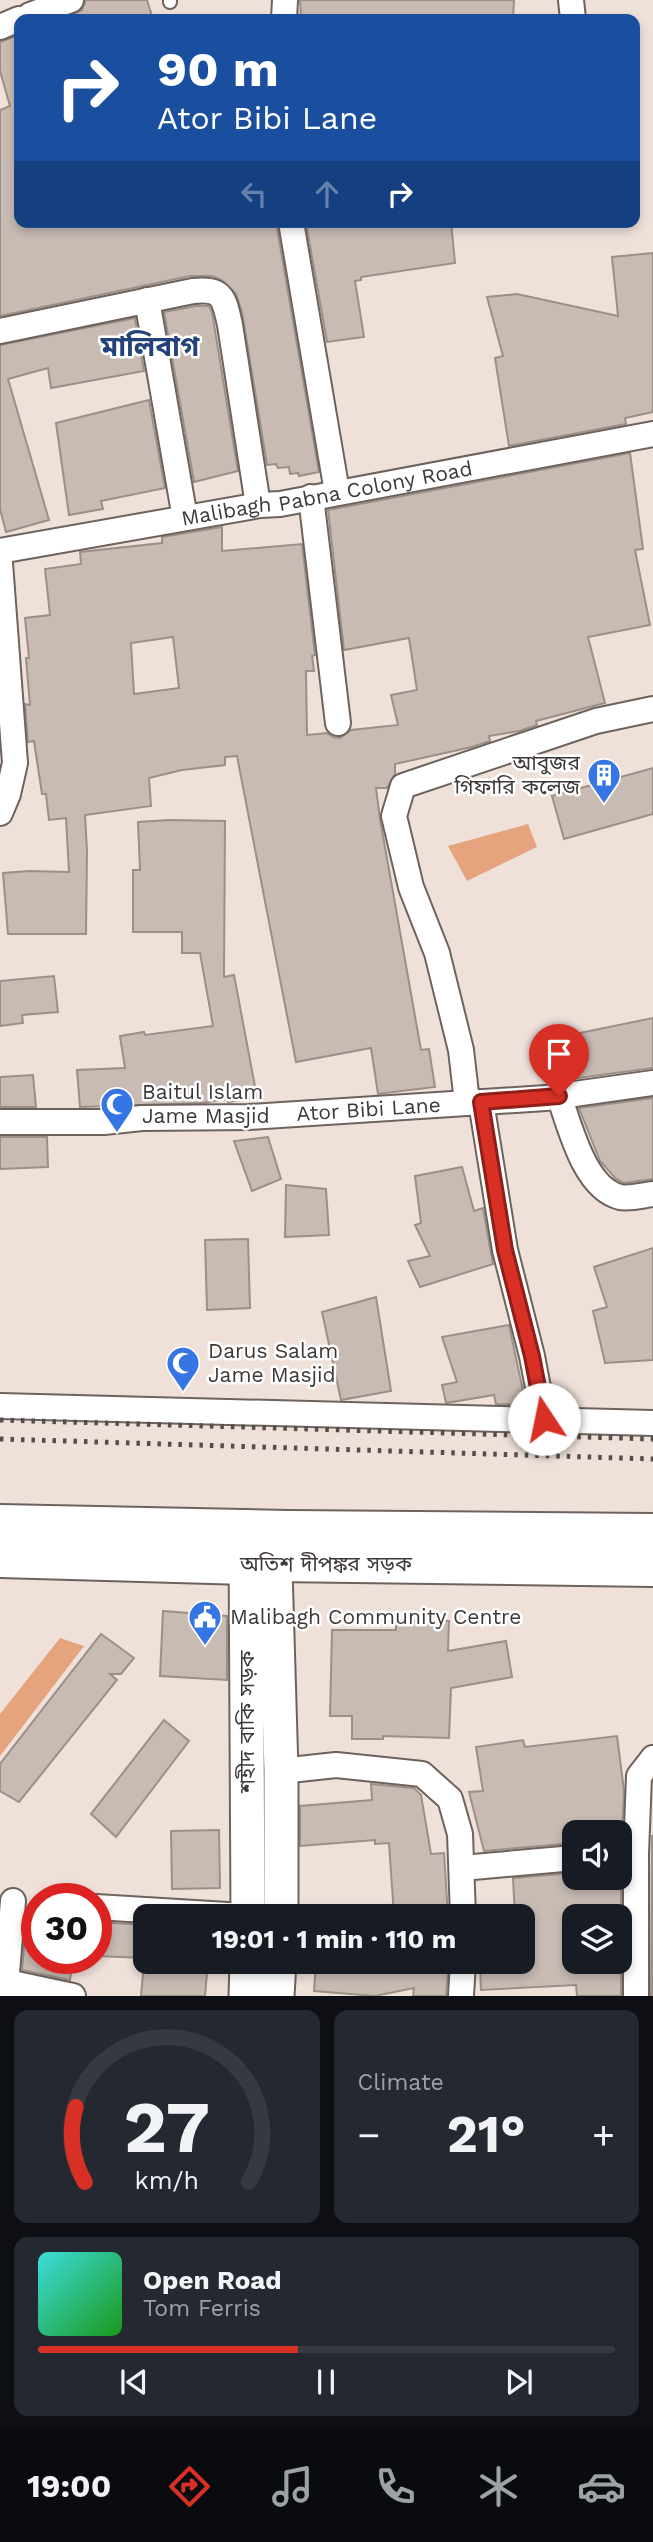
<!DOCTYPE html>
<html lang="en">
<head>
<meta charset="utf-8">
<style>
	body { margin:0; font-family:"Work Sans","Noto Sans Bengali",sans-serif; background:#242831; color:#f1f3f6; height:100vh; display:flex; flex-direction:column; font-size:26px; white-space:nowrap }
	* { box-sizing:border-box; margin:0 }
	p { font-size:23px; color:#9ea1a6 }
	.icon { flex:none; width:38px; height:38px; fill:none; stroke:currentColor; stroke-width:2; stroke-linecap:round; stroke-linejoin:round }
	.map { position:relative; height:1996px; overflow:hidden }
	.details { display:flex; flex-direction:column; gap:14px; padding:14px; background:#0d0f14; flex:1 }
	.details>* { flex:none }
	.banner { position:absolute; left:14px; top:14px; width:626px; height:214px; border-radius:14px; box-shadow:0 4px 10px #0003; background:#1a4fa0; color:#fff; overflow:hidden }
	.tools { position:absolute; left:562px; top:1820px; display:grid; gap:14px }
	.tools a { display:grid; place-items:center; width:70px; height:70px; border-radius:14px; background:#171b24; box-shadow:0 4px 10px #0003; font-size:35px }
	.speed { position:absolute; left:21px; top:1883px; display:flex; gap:14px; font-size:35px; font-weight:700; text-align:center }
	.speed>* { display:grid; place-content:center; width:91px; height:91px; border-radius:50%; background:#171b24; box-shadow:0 4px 10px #0003; line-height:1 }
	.speed .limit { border:10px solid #d22; background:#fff; color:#111 }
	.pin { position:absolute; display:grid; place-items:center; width:60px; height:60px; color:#fff; margin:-72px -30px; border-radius:50% 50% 50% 0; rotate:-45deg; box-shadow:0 0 7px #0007 }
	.pin .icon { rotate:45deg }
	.me { position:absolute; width:77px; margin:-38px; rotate:349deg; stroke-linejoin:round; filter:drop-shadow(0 0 5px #0008) }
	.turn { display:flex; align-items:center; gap:24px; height:147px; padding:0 28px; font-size:32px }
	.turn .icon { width:91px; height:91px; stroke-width:2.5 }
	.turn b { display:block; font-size:49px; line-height:60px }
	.lanes { display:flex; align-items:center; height:66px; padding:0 28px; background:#0003; justify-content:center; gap:35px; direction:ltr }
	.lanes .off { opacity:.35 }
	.big { font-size:52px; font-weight:700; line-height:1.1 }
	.details .tile { flex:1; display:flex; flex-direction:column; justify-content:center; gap:10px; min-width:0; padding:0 24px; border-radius:14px; background:#242831 }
	.details .dial { align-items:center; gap:0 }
	.dial svg { height:182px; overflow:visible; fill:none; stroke:#363941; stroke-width:7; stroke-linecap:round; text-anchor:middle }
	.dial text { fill:#f1f3f6; stroke:none }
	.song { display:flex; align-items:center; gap:21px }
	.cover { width:84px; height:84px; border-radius:10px; background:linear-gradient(135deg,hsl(180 70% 55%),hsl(120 70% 35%)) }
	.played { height:7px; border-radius:4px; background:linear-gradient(90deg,#d93025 45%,#363941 45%) }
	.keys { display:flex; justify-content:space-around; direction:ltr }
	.heat { display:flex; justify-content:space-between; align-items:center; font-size:38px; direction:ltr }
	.details .tiles { flex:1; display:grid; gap:14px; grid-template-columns:1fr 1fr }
	.tile:last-child { grid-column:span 2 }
	.trip { position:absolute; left:133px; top:1904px; width:402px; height:70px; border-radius:14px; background:#171b24; box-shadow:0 4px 10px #0003; font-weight:700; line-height:70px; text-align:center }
	.tabs { display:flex; height:112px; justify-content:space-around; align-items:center; background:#090b0e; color:#9ea1a6 }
	.tabs .icon { width:49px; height:49px }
	.tabs .active { color:#d93025 }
	.tabs b { font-size:32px; color:#f1f3f6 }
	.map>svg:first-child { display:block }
	.green { fill:#e5a37e }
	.building { fill:#c8bbb4; stroke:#9b8f88; stroke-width:2; fill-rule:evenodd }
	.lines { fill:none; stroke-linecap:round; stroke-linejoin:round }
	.lane-casing { stroke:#6e625c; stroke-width:16 }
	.street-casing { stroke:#6e625c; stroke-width:28 }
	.secondary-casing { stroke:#6e625c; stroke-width:37 }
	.primary-casing { stroke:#6e625c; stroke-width:42 }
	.lane { stroke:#fff; stroke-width:12 }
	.street { stroke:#fff; stroke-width:24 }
	.secondary { stroke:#fff; stroke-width:33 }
	.primary { stroke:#fff; stroke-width:38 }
	.rail { stroke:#544e4a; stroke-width:5; stroke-dasharray:3.5 7; stroke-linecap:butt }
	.route-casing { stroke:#8d1f18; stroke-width:18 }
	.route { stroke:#d93025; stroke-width:12 }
	.labels { text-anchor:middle; stroke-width:5; stroke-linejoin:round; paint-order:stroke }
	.street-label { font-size:21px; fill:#3e3936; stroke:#fff }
	.poi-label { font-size:21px; fill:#3e3936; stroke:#fff; text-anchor:start }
	.district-label { font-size:28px; font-weight:bold; fill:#234279; stroke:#fff }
</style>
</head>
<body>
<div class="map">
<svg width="653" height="1996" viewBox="0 0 653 1996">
	<rect width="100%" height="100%" fill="#efe1da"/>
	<!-- green -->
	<g class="green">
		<path d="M528,824L537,847L467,881L448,846Z"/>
		<path d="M60,1638L84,1646L0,1756V1714Z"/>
	</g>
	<!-- building -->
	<g class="building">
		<path d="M86,0H147L153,19H62L82,10Z"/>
		<path d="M300,0H514L513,19H301Z"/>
		<path d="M19,35V222H276L319,472L299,476L298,473L290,474L289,467L278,468L276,464L267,465L242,312L236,294L222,280L212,276H190L0,316V110L10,106L0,71V42Z"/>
		<path d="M312,222H451L455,263L361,277V280L355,281L364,337L327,342L306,223Z"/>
		<path d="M653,253V412L625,418L626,424L509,446L495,358L503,356L487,297L517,294L618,316L612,257Z"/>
		<path d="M195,306H209L212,312L238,471L194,482L164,312Z"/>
		<path d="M135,318L144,371L51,388L48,368L8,379L49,520L6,532L0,509V345Z"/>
		<path d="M149,400L165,488L101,501L103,509L69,515L56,423Z"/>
		<path d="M630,453L643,549L635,550L650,625L588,637L605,703L536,721L537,725L519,731L489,736L490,741L472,747L395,764V774L387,788H376L380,819L421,1050L429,1049L435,1087L378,1094L371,1048L296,1062L237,756L225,757V765L182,770L149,778L151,806L85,815L87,851L86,934H8L3,873L29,871L69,872L66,818L49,820L46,794H42L34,741L28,742L25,704L30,705L26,658H29L25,618L50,615L45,569L81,564L80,552L162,543V537L222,527V551L302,544L315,655L312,656L314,671H306L307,735L327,733L333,737L340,738L351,730L398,725L391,695L417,690L409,638L344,650L328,510ZM173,637L179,688L134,694L131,643Z"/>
		<path d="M653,768V814L564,839L552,796Z"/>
		<path d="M169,820L225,821L224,977L234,975L257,1097L228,1102L227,1099L203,1103L80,1107L77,1070L125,1068L120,1036L144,1032L145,1035L213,1026L200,953H182V932H133V870H140L138,822Z"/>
		<path d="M54,976L58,1012L22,1015L23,1023L0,1026V981Z"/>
		<path d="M653,1018V1068L571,1079L560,1037Z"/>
		<path d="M33,1075L36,1107H0V1077Z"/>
		<path d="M653,1098V1179L624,1183L616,1179L600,1161L579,1108Z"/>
		<path d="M0,1137H47L48,1167L0,1169Z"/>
		<path d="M268,1137L281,1179L252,1191L234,1141Z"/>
		<path d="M462,1167L474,1211L483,1208L493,1264L420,1287L408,1261L430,1256L415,1225L421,1223L415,1176Z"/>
		<path d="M286,1185L326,1189L329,1235L285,1237Z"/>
		<path d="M248,1239L250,1308L207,1310L205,1240Z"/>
		<path d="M653,1248V1360L605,1363L593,1311L607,1307L594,1267Z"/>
		<path d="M376,1297L391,1391L341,1400L322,1312Z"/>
		<path d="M509,1325L526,1405L496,1404L494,1395L446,1403L442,1385L457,1382L442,1337Z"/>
		<path d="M163,1611L227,1616V1680L160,1676Z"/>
		<path d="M396,1621H449L448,1651L506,1641L512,1677L451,1688L449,1738L383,1736V1739H352V1716H330L332,1630H396Z"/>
		<path d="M101,1634L134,1658L121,1674H110L117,1680L19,1802L0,1791V1764Z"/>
		<path d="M164,1720L189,1741L116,1837L91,1814Z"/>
		<path d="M617,1736L624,1791L622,1832H574V1843L484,1851L469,1792L483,1791L476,1747L523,1740L525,1747Z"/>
		<path d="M371,1784L414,1788L421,1795L431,1854L444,1853L448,1916H394L389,1843L375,1844V1840L300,1846V1806L372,1800Z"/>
		<path d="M219,1830L220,1888L172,1889L171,1831Z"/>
		<path d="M652,1836H653V1996H651Z"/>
		<path d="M620,1845H621V1996H577L576,1985L481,1990L480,1962H523V1916H515L513,1878L574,1873V1878H620ZM574,1916H620V1962H574Z"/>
		<path d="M96,1922L145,1925V1958L96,1956Z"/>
		<path d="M26,1924L37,1925V1958H73L70,1980L22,1970Z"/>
		<path d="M144,1962H208L205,1996H141Z"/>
		<path d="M316,1962L377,1967L376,1962H401L402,1966L448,1970L446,1996H413L414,1988L375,1996L314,1991Z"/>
	</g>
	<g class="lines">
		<defs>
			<path id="lane" d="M170,0V2"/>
			<g id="street">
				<path d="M571,0L573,19"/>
				<path d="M30,15L71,0"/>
				<path d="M284,19L285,0"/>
				<path d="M0,27L19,19"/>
				<path d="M291,222L337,492"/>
				<path d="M147,300L185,518"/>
				<path d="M0,331L193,291C223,288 224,298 230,325L258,505"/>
				<path d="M311,497L338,723"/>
				<path id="s1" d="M0,551L260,505L280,504L653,434"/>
				<path d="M0,563L15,763L8,794L0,813"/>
				<path d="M559,1096C570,1126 584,1188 620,1197C629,1199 644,1195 653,1194"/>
				<path d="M467,1102L461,1050L437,953L411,887L394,816L403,786L596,721L653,709"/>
				<path d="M481,1102L505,1250L532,1356L544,1419"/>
				<path id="s2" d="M0,1122H104L142,1118L249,1117L546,1098L653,1083"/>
				<path d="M0,1406L653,1423"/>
				<path d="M281,1771L336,1765L422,1774L450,1799L460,1834L463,1916"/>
				<path d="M462,1868L574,1858"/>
				<path d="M96,1907L244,1916"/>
				<path d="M7,1982L73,1996"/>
				<path d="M5,1996L13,1901"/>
				<path d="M461,1996L463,1962"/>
				<path d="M636,1996V1853L639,1776L653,1758"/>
			</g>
			<g id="secondary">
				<path d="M274,1535L281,1771V1916"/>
				<path d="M246,1541L248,1916"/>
				<path d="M246,1996L247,1962"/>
				<path d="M277,1996L279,1962"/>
			</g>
			<g id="primary">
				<path d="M0,1524L288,1530L653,1533"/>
				<path d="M0,1558L246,1565L275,1562L653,1567"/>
			</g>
		</defs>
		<!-- lane casing -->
		<use href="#lane" class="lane-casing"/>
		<!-- street casing -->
		<use href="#street" class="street-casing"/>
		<!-- secondary casing -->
		<use href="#secondary" class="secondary-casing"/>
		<!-- primary casing -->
		<use href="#primary" class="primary-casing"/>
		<!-- lane -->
		<use href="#lane" class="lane"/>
		<!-- street -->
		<use href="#street" class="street"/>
		<!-- secondary -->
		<use href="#secondary" class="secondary"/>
		<!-- primary -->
		<use href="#primary" class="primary"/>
		<!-- rail -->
		<g class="rail">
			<path d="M0,1420L653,1439"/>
			<path d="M0,1439L653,1459"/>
		</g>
	</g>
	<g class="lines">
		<defs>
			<path id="route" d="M544,1419L532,1356L505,1250L481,1102L559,1096"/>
		</defs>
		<!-- route casing -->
		<use href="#route" class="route-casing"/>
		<!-- route -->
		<use href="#route" class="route"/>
	</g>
	<!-- icons -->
	<defs>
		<symbol id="building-pin" viewBox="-11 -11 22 30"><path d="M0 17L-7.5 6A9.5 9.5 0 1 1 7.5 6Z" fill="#3676e4" stroke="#fff"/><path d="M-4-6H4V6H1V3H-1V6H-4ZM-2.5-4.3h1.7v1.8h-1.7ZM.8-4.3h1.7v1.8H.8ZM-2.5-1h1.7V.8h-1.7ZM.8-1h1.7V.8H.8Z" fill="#fff"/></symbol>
		<symbol id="mosque-pin" viewBox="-11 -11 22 30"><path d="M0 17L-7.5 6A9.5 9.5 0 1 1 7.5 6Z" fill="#3676e4" stroke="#fff"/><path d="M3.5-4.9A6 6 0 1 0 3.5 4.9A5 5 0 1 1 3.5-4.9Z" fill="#fff"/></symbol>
		<symbol id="civic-pin" viewBox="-11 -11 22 30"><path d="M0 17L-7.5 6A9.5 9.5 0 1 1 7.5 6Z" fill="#3676e4" stroke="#fff"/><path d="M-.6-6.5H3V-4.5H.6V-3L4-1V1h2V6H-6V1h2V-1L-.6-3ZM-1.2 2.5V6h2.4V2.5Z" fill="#fff"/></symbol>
	</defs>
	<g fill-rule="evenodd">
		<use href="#building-pin" x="585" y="756" width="38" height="52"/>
		<use href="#mosque-pin" x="98" y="1085" width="38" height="52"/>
		<use href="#mosque-pin" x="164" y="1344" width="38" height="52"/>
		<use href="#civic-pin" x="186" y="1598" width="38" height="52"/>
	</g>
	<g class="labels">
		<!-- street labels -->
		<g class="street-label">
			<text dy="7" stroke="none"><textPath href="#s1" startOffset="332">Malibagh Pabna Colony Road</textPath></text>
			<text dy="7" stroke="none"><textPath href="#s2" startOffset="369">Ator Bibi Lane</textPath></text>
			<text x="326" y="1571">অতিশ দীপঙ্কর সড়ক</text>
			<text transform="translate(247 1722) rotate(-90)" y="7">শহীদ বাকি সড়ক</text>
		</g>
		<!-- poi labels -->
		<g class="poi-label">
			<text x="580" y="770" text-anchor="end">আবুজর<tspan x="580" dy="24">গিফারি কলেজ</tspan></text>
			<text x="142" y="1099">Baitul Islam<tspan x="142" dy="24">Jame Masjid</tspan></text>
			<text x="208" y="1358">Darus Salam<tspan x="208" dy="24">Jame Masjid</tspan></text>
			<text x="230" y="1624">Malibagh Community Centre</text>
		</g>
		<!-- district labels -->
		<g class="district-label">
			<text x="150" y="356">মালিবাগ</text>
		</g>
	</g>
</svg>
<div class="tools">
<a><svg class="icon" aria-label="sound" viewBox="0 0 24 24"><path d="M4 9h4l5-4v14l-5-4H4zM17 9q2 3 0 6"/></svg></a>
<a><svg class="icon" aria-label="layers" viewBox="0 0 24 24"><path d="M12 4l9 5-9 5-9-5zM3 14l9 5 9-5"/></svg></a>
</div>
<div class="speed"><div class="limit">30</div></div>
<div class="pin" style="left:559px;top:1096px;background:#d93025"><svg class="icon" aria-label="arrive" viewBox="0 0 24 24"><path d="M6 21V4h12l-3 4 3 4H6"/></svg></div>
<svg class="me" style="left:544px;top:1419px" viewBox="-20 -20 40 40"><circle r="19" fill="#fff"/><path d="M0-13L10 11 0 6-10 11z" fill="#d93025"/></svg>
<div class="trip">19:01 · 1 min · 110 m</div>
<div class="banner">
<div class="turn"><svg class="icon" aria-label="right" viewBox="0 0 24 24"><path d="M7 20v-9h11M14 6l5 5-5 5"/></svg><div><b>90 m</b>Ator Bibi Lane</div></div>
<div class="lanes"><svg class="icon off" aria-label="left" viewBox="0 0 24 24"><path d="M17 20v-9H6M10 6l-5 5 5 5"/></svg><svg class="icon off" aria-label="ahead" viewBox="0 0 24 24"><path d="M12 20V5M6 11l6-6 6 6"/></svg><svg class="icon" aria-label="right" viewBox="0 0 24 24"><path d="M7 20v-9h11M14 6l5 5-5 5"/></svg></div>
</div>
</div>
<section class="details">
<div class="tiles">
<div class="tile dial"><svg viewBox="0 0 100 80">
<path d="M14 69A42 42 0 1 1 86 69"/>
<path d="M14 69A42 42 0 0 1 10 36" stroke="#d93025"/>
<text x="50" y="56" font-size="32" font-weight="700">27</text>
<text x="50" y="72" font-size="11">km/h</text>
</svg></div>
<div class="tile"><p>Climate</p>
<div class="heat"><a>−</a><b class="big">21°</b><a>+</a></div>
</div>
<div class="tile">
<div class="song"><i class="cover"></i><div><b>Open Road</b><p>Tom Ferris</p></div></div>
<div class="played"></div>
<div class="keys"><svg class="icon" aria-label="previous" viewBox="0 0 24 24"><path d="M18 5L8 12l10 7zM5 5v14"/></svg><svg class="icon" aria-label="pause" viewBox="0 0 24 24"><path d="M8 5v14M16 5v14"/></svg><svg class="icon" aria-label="next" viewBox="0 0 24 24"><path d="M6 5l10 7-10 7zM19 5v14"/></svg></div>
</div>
</div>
</section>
<nav class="tabs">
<b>19:00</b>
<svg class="icon active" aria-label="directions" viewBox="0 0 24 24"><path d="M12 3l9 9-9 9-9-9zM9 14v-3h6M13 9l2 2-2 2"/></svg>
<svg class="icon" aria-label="music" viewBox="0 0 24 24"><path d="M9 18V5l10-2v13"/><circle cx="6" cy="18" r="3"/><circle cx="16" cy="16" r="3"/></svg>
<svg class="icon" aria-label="phone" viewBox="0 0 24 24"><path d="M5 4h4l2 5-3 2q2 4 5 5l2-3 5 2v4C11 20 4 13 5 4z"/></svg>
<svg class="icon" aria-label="climate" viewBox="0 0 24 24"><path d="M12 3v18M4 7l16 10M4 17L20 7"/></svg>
<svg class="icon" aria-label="car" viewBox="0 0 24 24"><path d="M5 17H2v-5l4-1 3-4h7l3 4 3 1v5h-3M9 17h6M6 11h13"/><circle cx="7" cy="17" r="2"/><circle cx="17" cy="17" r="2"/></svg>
</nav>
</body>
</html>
